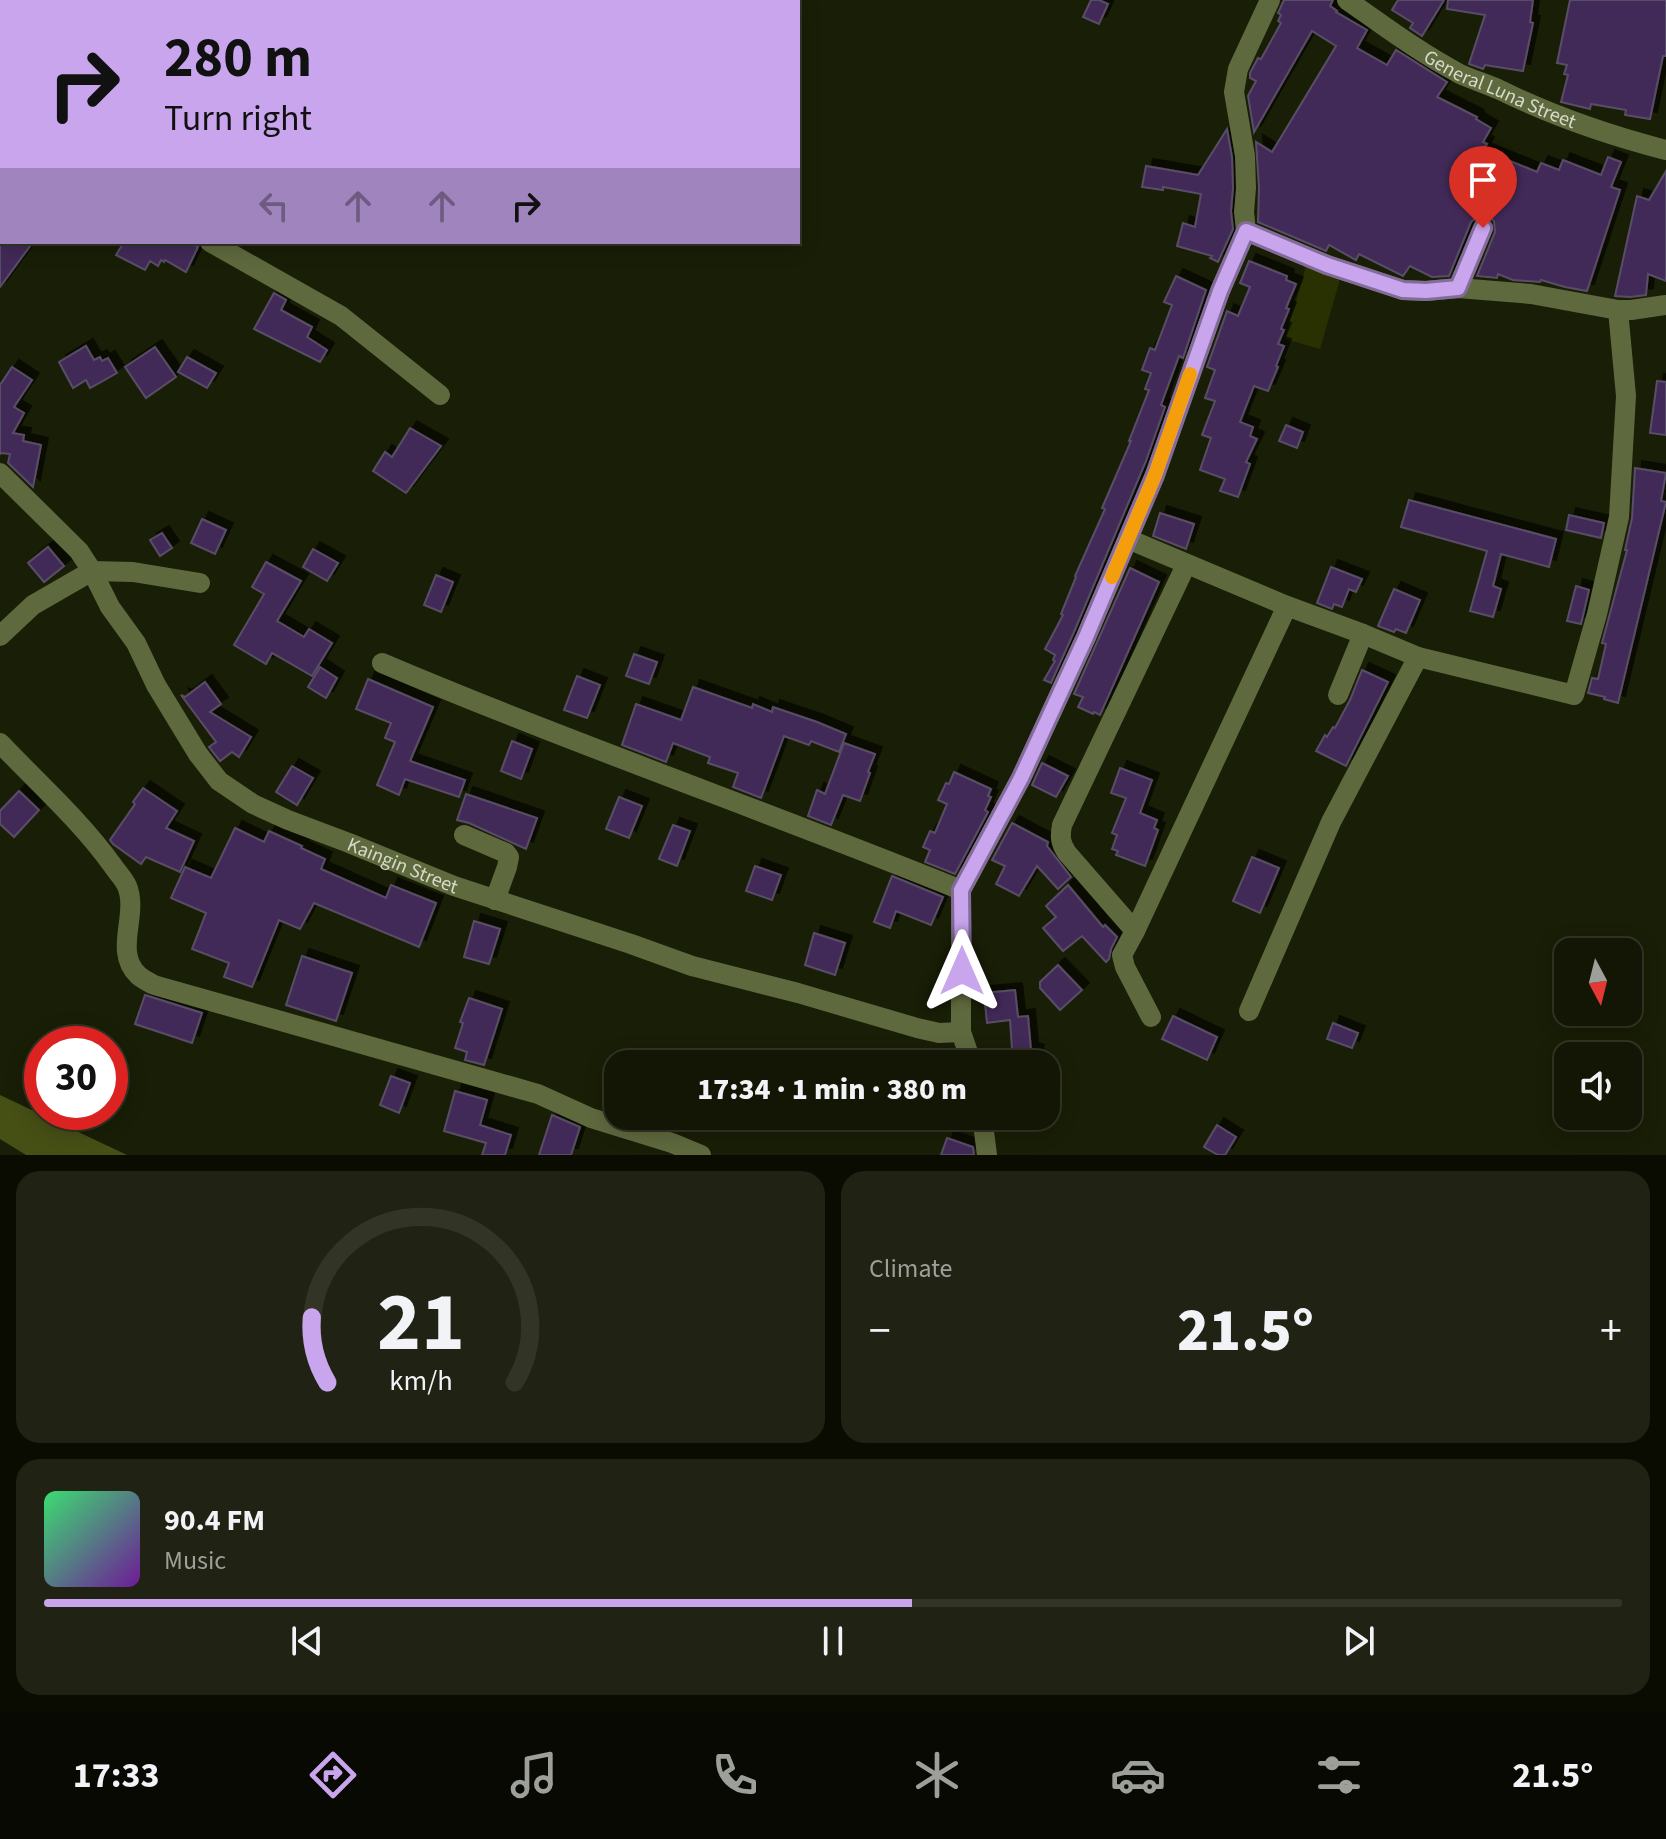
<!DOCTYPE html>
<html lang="en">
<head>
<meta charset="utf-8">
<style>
	body { margin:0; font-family:"Source Sans 3",sans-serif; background:#202313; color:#f1f3f6; height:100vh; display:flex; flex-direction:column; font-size:30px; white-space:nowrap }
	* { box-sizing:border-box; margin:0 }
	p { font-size:26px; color:#9d9f9a }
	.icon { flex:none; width:44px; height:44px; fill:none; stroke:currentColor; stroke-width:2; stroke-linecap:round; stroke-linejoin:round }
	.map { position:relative; height:1155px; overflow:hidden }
	.drawer { display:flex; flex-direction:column; gap:16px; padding:16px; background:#0a0c02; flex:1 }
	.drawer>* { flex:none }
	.hud { position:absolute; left:0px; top:0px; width:800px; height:244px; box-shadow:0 4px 20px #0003,0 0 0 2px #323526; background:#c9a5ee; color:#111; overflow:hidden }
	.needle { width:52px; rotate:173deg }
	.buttons { position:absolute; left:1554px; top:938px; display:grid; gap:16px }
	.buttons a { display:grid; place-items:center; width:88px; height:88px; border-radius:16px; background:#131604; box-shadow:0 4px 20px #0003,0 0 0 2px #323526; font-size:40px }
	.speed { position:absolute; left:24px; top:1026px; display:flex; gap:16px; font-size:40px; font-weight:700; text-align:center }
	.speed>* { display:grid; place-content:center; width:104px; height:104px; border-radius:50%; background:#131604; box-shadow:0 4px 20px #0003,0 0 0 2px #323526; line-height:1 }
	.speed .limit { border:12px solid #d22; background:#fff; color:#111 }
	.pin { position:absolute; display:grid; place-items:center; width:68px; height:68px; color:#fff; margin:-82px -34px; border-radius:50% 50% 50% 0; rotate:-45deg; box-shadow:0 0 8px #0007 }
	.pin .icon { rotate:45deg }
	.me { position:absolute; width:88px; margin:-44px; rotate:0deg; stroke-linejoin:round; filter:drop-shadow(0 0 6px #0008) }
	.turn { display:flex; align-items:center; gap:28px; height:168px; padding:0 32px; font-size:36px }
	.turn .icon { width:104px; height:104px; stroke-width:2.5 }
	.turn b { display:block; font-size:56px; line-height:68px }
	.lanes { display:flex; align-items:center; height:76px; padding:0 32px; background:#0003; justify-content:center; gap:40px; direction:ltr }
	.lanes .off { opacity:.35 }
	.big { font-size:60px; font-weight:800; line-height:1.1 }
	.drawer .widget { flex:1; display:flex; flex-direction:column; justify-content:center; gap:12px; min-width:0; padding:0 28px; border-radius:24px; background:#202313 }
	.drawer .dial { align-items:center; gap:0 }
	.dial svg { height:208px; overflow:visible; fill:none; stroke:#323526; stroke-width:7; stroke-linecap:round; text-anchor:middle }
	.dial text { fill:#f1f3f6; stroke:none }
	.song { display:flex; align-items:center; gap:24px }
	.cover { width:96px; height:96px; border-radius:12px; background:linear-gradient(135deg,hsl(140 70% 55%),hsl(280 70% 35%)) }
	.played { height:8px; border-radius:4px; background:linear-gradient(90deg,#c9a5ee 55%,#323526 55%) }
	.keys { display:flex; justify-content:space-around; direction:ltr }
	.heat { display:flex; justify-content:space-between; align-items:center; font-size:44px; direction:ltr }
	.drawer .tiles { flex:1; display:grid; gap:16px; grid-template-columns:1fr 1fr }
	.widget:last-child { grid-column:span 2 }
	.trip { position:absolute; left:604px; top:1050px; width:456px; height:80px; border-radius:24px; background:#131604; box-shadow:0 4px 20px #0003,0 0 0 2px #323526; font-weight:800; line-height:80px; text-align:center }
	.dock { display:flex; height:128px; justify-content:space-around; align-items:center; background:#080902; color:#9d9f9a }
	.dock .icon { width:56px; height:56px }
	.dock .selected { color:#c9a5ee }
	.dock b { font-size:36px; color:#f1f3f6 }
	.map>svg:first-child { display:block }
	.green { fill:#293001 }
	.water { fill:#465015 }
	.building { fill:#422a58; stroke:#594e66; stroke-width:2; filter:url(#shadow) }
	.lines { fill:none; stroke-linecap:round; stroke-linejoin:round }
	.minor { stroke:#5f693e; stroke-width:20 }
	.route-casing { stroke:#836b9b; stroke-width:20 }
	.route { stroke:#c9a5ee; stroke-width:14 }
	.slow { stroke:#f59e0b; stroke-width:14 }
	.labels { text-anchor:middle; stroke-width:8; stroke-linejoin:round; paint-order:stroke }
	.street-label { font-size:20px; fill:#d6d9ca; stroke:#101500 }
</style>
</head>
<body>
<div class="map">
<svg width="1666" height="1155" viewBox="0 0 1666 1155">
	<defs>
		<filter id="shadow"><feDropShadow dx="7" dy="-7" stdDeviation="0" flood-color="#0009"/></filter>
	</defs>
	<rect width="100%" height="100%" fill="#191e06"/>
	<!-- green -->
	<path class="green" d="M1306,266L1341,276L1320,349L1285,339Z"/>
	<!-- water -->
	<g class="water">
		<path d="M390,0H691V2H396Z"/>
		<path d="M0,1095L127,1155H26L0,1139Z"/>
	</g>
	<!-- building -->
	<g class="building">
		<path d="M1091,0H1099L1108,4L1099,24L1083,17Z"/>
		<path d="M1284,0H1333L1330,6L1337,11L1336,12L1367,30L1357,48L1387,65L1396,50L1447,82L1437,97L1477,117L1476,119L1491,128L1483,142L1487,144L1483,150L1537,172L1541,163L1559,170L1563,160L1601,175L1608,157L1621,162L1611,187L1620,190L1587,291L1565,287L1541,280L1540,282L1513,280L1498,274L1497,278L1477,276L1495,232L1494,221L1487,216L1481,215L1471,222L1449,276L1432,277L1410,266L1403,276L1359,254L1356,260L1329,245L1326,251L1258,222L1259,188L1256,142L1272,152L1336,46L1312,31L1254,132L1248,96L1256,81L1250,78V73L1258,58L1261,59L1281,23L1278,21L1281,15L1278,13Z"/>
		<path d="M1398,0H1444L1422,36L1410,28L1413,23L1392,10Z"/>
		<path d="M1448,0H1533L1530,22L1533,23L1523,71L1485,65L1483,69L1469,64L1485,15L1447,9Z"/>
		<path d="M1570,0H1666V56H1663L1650,119L1625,115L1626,110L1591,104L1590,109L1561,102L1568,75L1564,74L1567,65L1557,63Z"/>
		<path d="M1227,129L1232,157L1233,188L1231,211L1233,229L1218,262L1210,258L1212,256L1177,246L1183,223L1195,227L1201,194L1163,187V190L1142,187L1146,166L1198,175Z"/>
		<path d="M1666,171V281L1648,274L1646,295L1630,297L1615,296L1637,196L1649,200Z"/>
		<path d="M0,242H33L0,287Z"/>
		<path d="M124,242H189L198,247L186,272L165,260L164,262L161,260L158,266L150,261L145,270L116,255Z"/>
		<path d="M1249,261L1287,276L1286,280L1296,284L1286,308L1289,309L1281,329L1284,330L1278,344L1284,346L1276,366L1278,367L1268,391L1254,386L1240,422L1253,427L1250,436L1257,439L1246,462L1250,464L1238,497L1220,491L1225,479L1200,470L1211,438L1202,435L1215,401L1205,398L1215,370L1207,367L1227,311L1238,316L1250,287L1240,283Z"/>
		<path d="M1176,276L1206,290L1183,358L1179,356L1161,405L1165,407L1146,461L1074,632L1051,683L1044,680L1055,661L1053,660L1055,655L1045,649L1063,615L1061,614L1076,577L1075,576L1105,509L1102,508L1131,441H1129L1149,390L1145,389L1151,373L1142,370L1150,348L1155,350L1172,305L1164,302Z"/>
		<path d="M274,293L286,300L281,310L312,327L307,337L327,350L320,362L254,329Z"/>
		<path d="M86,346L94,360L100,357L102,361L108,358L117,373L90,388L86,380L73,388L59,362Z"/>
		<path d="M155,347L176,377L146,398L125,367Z"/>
		<path d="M187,357L216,373L207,388L178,372Z"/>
		<path d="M12,367L32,380L14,407L24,413L13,433L24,435L23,441L41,445L33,487L8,463L10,454L1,453L0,454V385Z"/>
		<path d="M1657,381L1666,382V435L1650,433Z"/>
		<path d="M1286,425L1303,432L1297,448L1279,441Z"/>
		<path d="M410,428L441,446L406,493L373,471L385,452L392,457Z"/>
		<path d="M1635,468L1666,473L1661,501L1666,502L1618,703L1604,699L1605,697L1588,693L1592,678L1598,679L1606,644L1602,643L1627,550H1625L1632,518Z"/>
		<path d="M1409,500L1556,539L1549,567L1501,554L1493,586L1501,589L1493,617L1470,611L1487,551L1401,527Z"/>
		<path d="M1160,513L1194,524L1186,549L1153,536Z"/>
		<path d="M1569,515L1604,523L1601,538L1566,530Z"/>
		<path d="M202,519L226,530L215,554L191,543Z"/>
		<path d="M162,533L172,548L160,556L150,540Z"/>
		<path d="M48,547L64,566L44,582L28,563Z"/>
		<path d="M313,549L338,563L327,581L303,567Z"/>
		<path d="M266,562L301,581L277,621L304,637L309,629L332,643L312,676L272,653L266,664L234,645L264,594L252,587Z"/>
		<path d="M1331,567L1362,579L1356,592L1349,589L1342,607L1334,604L1332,609L1317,603Z"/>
		<path d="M1130,568L1159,582L1100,715L1094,712L1093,714L1078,707L1083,697L1074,694Z"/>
		<path d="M436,575L453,582L441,612L424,605Z"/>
		<path d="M1576,586L1589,590L1581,624L1567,621Z"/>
		<path d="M1394,589L1420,600L1406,633L1396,629L1394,632L1378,626Z"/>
		<path d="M634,654L657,662L649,684L626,676Z"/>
		<path d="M320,667L337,678L326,698L308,687Z"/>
		<path d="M1362,670L1388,682L1346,766L1316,751L1325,735L1327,737L1333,727L1335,728L1350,700Z"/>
		<path d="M577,676L600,685L587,718L564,710Z"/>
		<path d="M368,679L433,707L410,761L465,780L459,797L405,779L399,795L377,785L395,742L385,738L391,723L356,709Z"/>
		<path d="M205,682L221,704L210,712L251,737L239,757L232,752L220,761L209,747L216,742L181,695L185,697Z"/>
		<path d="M693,687L752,708L753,704L772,712L773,707L817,722L846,734L839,752L811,741L809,745L784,736L761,798L733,787L738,773L708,763L710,757L673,743L666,762L622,745L636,704L681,720Z"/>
		<path d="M512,741L532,749L521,779L501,771Z"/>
		<path d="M844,743L875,754L868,772L870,773L860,801L843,795L831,825L808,816L817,790L825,794Z"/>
		<path d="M1042,763L1068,776L1056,797L1032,785Z"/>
		<path d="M292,766L313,778L297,805L276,792Z"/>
		<path d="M1120,768L1152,780L1140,813L1157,820L1154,828L1158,830L1145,866L1116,855L1118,851L1112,849L1117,835L1112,833L1126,798L1111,793Z"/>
		<path d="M954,772L991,789L988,796L991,797L985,810L988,812L955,874L925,862L930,850L923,847L930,831L935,833L947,804L938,800L946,783L949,784Z"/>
		<path d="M143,788L177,811L166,828L194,841L180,872L146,857L141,864L113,844L110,840L135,804L133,802Z"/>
		<path d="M19,791L39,810L14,837L0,824V811Z"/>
		<path d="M466,794L537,818L526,849L469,823L457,820Z"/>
		<path d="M619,797L642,806L629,838L606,829Z"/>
		<path d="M1012,823L1048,842L1047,846L1071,877L1058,889L1037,866L1019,896L996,884L1005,866L992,860Z"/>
		<path d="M673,825L690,831L677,866L659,859Z"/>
		<path d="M235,828L264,842L269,831L302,846L301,848L325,859L321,869L386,898L391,885L436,903L419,947L314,903L300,929L279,920L252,987L224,977L229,963L192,949L206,913L171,898L185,867L211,878Z"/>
		<path d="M1252,857L1279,868L1260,913L1233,901Z"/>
		<path d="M755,866L781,875L772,900L746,891Z"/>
		<path d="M892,876L943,897L931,925L896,911L890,928L874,922Z"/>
		<path d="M1068,885L1103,927L1105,925L1117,937L1111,949L1109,959L1106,962L1082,936L1063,951L1043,928L1056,917L1046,906Z"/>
		<path d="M474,921L500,929L489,964L464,957Z"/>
		<path d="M814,933L845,943L835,975L805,965Z"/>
		<path d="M302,956L352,973L336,1021L286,1005Z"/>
		<path d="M1058,965L1082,990L1060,1010L1040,988V982Z"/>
		<path d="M1015,990L1018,1017L1028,1016L1031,1050L1037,1052L1033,1064H1007L1012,1049L1010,1020L987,1023L984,993Z"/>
		<path d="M145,995L202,1013L192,1043L135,1024Z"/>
		<path d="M469,998L502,1009L484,1065L465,1060L467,1052L455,1048L463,1023L460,1022Z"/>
		<path d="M1173,1016L1217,1037L1207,1060L1162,1039Z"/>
		<path d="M1333,1023L1358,1033L1352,1048L1327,1039Z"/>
		<path d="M391,1076L410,1083L399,1113L380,1105Z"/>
		<path d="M455,1091L487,1100L480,1125L511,1135L505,1155H482L486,1143L444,1131Z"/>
		<path d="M552,1115L580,1127L571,1155H539Z"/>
		<path d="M1217,1125L1236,1137L1225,1155H1218L1204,1147Z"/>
		<path d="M947,1138L973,1147L974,1155H941Z"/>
	</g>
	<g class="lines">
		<!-- minor -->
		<g class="minor">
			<path id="s1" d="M1347,0C1384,26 1420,53 1460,74C1473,80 1487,84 1500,90C1553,116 1608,135 1666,150"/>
			<path d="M0,131L2,132"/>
			<path d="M1246,231L1327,265L1403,290L1426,291L1458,288L1531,294L1618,310H1631L1666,305"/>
			<path d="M210,242L341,316L440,395"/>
			<path d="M1458,288L1483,228"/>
			<path id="s2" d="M0,473L79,551L92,571L110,607L136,643L156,685L198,754L219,781L253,804L288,820L349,843L454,886L631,944L692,966L798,993L917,1028L939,1033L961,1032"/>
			<path d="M1128,539L1287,606L1363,634L1418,657L1574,695L1597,614L1619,517L1626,396L1618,310"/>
			<path d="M0,636L33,605L92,571L133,572L200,583"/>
			<path d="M382,663C573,744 769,812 961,890"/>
			<path d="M1338,695L1363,634"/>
			<path d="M0,743C38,783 81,821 113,866C117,872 124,879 127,886C139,915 113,951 138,975C142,979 149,982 154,985L538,1094L591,1118L672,1143L701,1155"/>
			<path d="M464,835L506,853L509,857L507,867L495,900"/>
			<path d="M1135,931L1287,606"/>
			<path d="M1249,1011L1331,822L1418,657"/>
			<path d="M1151,1017L1125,967L1122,955L1135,931L1067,853C1060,843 1060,836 1062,825L1186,565"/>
			<path d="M972,1064L961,1032V890L1021,778L1086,637L1155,475L1220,291L1246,231L1244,212L1246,188L1245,156L1234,92L1238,69L1270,0"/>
			<path d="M982,1116L987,1155"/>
		</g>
	</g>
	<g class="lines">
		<defs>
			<path id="route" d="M962,971L961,890L1021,778L1086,637L1155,475L1220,291L1246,231L1327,265L1403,290L1426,291L1458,288L1483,228"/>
		</defs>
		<!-- route casing -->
		<use href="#route" class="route-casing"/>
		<!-- route -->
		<use href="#route" class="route"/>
		<!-- slow -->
		<path class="slow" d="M1112,577L1155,475L1190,374"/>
	</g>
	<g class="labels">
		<!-- street labels -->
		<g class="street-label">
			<text dy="7" stroke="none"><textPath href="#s1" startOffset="178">General Luna Street</textPath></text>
			<text dy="7" stroke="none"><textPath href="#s2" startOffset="584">Kaingin Street</textPath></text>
		</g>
	</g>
</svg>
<div class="buttons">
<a><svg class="needle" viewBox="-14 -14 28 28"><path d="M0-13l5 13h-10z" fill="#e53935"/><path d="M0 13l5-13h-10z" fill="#9d9f9a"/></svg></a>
<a><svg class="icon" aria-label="sound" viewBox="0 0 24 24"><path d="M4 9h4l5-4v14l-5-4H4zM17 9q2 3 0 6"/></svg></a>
</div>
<div class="speed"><div class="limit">30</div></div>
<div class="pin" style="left:1483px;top:228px;background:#d93025"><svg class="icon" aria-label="arrive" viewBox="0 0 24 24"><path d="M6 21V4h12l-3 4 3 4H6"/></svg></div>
<svg class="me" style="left:962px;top:971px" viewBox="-20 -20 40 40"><path d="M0-17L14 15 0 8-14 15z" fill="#c9a5ee" stroke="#fff" stroke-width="4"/></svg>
<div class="trip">17:34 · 1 min · 380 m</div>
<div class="hud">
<div class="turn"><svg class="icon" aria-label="right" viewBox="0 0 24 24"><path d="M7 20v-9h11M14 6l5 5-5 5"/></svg><div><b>280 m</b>Turn right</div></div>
<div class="lanes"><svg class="icon off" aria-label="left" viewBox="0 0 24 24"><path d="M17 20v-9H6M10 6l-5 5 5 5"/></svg><svg class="icon off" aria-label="ahead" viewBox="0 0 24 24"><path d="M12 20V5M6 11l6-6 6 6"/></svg><svg class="icon off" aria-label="ahead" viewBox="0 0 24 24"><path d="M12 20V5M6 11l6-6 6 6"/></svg><svg class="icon" aria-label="right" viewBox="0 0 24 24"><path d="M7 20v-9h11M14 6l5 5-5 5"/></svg></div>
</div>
</div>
<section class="drawer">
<div class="tiles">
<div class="widget dial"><svg viewBox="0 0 100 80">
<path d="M14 69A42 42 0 1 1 86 69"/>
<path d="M14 69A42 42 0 0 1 8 44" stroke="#c9a5ee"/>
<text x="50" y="56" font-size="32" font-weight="700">21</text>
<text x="50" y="72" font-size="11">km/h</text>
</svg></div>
<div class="widget"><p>Climate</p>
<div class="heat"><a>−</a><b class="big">21.5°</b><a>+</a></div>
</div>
<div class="widget">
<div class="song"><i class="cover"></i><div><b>90.4 FM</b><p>Music</p></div></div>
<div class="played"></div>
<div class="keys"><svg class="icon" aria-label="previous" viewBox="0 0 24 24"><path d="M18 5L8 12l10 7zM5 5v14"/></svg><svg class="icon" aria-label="pause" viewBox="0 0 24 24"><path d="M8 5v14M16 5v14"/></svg><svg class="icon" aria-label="next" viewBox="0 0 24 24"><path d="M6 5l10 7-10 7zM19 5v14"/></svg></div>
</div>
</div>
</section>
<nav class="dock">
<b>17:33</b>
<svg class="icon selected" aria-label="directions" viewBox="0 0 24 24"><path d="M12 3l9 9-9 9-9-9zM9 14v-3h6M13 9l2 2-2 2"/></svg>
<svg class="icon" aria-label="music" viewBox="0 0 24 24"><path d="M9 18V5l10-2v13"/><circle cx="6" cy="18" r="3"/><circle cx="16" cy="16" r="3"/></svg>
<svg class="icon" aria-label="phone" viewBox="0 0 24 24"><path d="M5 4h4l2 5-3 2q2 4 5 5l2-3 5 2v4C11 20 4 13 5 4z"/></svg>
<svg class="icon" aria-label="climate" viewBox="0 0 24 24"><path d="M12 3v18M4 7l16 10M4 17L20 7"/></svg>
<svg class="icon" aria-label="car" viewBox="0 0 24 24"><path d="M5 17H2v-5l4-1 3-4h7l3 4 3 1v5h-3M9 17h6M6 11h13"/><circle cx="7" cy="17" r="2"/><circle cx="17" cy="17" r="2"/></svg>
<svg class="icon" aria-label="filters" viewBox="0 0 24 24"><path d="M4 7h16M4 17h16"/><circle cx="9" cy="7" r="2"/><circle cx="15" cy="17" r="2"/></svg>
<b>21.5°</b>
</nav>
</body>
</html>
